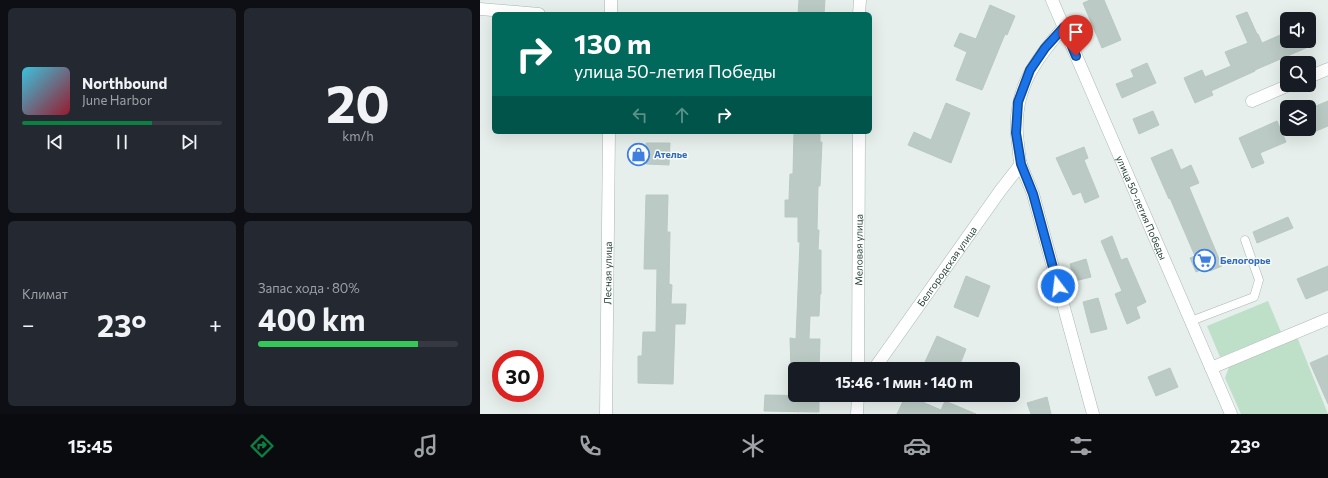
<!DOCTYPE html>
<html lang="ru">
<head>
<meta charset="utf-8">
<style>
	body { margin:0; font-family:Commissioner,sans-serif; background:#242831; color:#f1f3f6; height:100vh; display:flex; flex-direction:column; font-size:15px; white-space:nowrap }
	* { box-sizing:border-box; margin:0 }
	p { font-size:13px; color:#9ea1a6 }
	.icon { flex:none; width:22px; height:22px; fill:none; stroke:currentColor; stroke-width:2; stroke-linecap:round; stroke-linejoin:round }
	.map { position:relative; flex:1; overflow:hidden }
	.side { display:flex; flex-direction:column; gap:8px; padding:8px; background:#0d0f14; width:480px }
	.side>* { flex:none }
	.banner { position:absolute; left:12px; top:12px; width:380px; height:122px; border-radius:6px; box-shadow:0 4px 16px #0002; background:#00695c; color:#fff; overflow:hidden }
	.buttons { position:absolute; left:800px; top:12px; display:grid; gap:8px }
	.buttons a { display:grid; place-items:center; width:36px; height:36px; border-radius:6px; background:#171b24; box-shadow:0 4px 16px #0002; font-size:20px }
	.speed { position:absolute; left:12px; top:350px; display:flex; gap:8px; font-size:20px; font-weight:700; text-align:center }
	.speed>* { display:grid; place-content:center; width:52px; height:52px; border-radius:50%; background:#171b24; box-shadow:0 4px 16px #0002; line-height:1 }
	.speed .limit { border:6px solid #d22; background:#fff; color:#111 }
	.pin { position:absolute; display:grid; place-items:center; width:34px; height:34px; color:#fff; margin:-41px -17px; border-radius:50% 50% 50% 0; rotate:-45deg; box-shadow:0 0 4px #0007 }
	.pin .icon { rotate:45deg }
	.me { position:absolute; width:44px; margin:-22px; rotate:345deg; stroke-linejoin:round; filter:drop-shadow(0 0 3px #0008) }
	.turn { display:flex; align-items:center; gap:14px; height:84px; padding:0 16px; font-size:18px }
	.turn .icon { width:52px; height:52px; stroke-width:2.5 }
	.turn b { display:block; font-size:28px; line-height:34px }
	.lanes { display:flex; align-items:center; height:38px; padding:0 16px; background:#0003; justify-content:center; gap:20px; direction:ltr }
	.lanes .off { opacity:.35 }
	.big { font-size:30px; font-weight:700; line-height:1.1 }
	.side .tile { flex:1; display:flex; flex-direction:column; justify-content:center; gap:6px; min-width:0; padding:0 14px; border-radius:6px; background:#242831 }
	.side .dial { align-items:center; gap:0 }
	.dial b { font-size:52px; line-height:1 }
	.song { display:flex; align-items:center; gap:12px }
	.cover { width:48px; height:48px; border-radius:6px; background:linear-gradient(135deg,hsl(190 70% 55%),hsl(350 70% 35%)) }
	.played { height:4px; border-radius:2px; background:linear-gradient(90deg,#0b8043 65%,#363941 65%) }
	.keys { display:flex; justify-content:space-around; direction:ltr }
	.heat { display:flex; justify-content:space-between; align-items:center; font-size:22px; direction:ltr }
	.charge { height:6px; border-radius:3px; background:linear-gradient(90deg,#34c759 80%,#363941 0) }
	.side .tiles { flex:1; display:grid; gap:8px; grid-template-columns:repeat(2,1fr) }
	.trip { position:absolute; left:308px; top:362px; width:232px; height:40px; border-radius:6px; background:#171b24; box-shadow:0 4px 16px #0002; font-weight:700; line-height:40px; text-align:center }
	.dock { display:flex; height:64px; justify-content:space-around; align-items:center; background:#090b0e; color:#9ea1a6 }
	.dock .icon { width:28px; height:28px }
	.dock .current { color:#0b8043 }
	.dock b { font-size:18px; color:#f1f3f6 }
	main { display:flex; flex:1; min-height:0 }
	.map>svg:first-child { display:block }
	.green { fill:#bfe0c8 }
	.building { fill:#bbcac4; stroke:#b8c9c2 }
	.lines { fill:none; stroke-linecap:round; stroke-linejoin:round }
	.service-casing { stroke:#a8b8b2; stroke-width:9 }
	.minor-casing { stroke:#a8b8b2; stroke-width:13 }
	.service { stroke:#fff; stroke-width:8 }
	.minor { stroke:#fff; stroke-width:12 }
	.route-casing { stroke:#114b97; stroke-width:10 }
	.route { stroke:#1a73e8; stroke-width:7 }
	.labels { text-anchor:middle; stroke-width:3; stroke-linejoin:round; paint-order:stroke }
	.shop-label { font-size:10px; font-weight:bold; fill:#366cbe; stroke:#f7fbf9; text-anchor:start }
	.street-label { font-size:10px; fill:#24423a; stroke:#f7fbf9 }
</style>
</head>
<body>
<main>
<section class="side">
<div class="tiles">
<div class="tile">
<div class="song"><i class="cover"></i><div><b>Northbound</b><p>June Harbor</p></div></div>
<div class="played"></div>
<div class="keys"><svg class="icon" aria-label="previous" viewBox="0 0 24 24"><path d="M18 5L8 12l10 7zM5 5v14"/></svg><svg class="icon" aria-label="pause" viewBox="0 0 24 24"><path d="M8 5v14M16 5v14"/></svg><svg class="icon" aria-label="next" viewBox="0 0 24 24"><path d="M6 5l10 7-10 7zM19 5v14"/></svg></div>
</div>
<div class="tile dial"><b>20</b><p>km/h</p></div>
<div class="tile"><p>Климат</p>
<div class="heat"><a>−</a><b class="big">23°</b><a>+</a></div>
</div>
<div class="tile"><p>Запас хода · 80%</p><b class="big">400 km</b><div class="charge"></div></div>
</div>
</section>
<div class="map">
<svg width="848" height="414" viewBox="0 0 848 414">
	<rect width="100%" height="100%" fill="#e6efeb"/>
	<!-- green -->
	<g class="green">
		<path d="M788,301L801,332L740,357L727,326Z"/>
		<path d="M817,337L848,414H761L745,378L750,364Z"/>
	</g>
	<!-- building -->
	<g class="building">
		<path d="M319,0H345L344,14H318Z"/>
		<path d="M610,0H624L641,40L622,48L603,3Z"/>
		<path d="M510,5L535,16L527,35L525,34L502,90L476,80L487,52L474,46L480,33L496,39Z"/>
		<path d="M767,12L777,34H778L782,43L807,32V41H823L826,48L775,70V71L731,91L733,95L715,103L704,78L722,70L725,77L751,66L745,52L768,43L756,16Z"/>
		<path d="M667,63L676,83L642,98L636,84L654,77L651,70Z"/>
		<path d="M848,101V126L829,134V109Z"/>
		<path d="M466,103L490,113L471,163L428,145L434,132L451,140Z"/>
		<path d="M673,111L679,125L659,134L653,119Z"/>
		<path d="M797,121L806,142L780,153L784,163L772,168L759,138Z"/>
		<path d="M314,132H340V142H342L340,186H338L337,230H339L338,250H341V294H340L339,316H330L329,339H340L339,369H311L310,338L316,339L320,242H318V217H305V200H309L310,174H313Z"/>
		<path d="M166,143H190L189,165L166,164Z"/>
		<path d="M604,147L608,158L604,160L619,197L605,203L601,192L593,195L576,158Z"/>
		<path d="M692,149L701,170L711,165L719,183L709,187L742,266L730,271L729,266L716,272L710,258L715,256L690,198L689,199L671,158Z"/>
		<path d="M166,195H188L187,232H190L189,284L192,285L191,304H206L205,324H195L193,384L158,383V356H162L163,332H176L177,269H164Z"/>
		<path d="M808,217L813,228L777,243L773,232Z"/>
		<path d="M632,236L641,260L647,258L666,302L656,307L660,318L647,324L635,294L642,291L621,241Z"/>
		<path d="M606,259L611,277L595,281L590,264Z"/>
		<path d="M848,266V290L826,299L817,279Z"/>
		<path d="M486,276L510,286L498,317L474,307Z"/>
		<path d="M618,298L627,329L611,333L603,302Z"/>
		<path d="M457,336L486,349L478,369H460L445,362Z"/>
		<path d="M848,355V404L830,363Z"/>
		<path d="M690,368L698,387L676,396L668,377Z"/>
		<path d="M285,395L339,396V412L284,411Z"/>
		<path d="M426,395L461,410L465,401L496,414H417Z"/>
		<path d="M567,397L571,414H551L547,403Z"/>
	</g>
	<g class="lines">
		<defs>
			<path id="service" d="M711,321L774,297L779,280L765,240"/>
			<g id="minor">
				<path id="s1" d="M572,0L751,414"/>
				<path d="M0,9L59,14"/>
				<path d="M131,14V0"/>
				<path d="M379,14L380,0"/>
				<path d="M584,27C552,63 531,94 538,144C539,151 539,159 541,165C545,175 549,184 553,194L613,414"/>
				<path d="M829,77L848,69"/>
				<path d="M772,101L809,85"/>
				<path d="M731,368L848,319"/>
				<path id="s2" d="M378,369L379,132"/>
				<path id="s3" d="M394,369L520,191L541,164"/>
				<path id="s4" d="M126,414L129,132"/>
				<path d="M377,414L378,395"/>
			</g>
		</defs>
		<!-- service casing -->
		<use href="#service" class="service-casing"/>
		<!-- minor casing -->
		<use href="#minor" class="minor-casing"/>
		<!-- service -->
		<use href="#service" class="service"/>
		<!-- minor -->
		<use href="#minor" class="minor"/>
	</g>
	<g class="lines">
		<defs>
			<path id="route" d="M578,286L553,194L541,164L536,133L538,102L550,70L565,48L584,27L596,56"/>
		</defs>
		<!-- route casing -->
		<use href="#route" class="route-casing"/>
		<!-- route -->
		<use href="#route" class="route"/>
	</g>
	<!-- icons -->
	<defs>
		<symbol id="shop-ring" viewBox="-11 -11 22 22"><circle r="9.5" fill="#f7fbf9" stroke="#3f7fe0" stroke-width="1.5"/><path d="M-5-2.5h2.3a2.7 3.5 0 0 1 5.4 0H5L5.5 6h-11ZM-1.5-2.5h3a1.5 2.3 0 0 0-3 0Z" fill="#3f7fe0"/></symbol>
		<symbol id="supermarket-ring" viewBox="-11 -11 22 22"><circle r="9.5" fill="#f7fbf9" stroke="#3f7fe0" stroke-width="1.5"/><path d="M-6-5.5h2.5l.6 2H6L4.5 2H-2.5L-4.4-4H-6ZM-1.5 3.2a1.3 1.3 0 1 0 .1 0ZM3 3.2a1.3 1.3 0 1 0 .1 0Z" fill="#3f7fe0"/></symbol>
	</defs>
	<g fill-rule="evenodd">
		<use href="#shop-ring" x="146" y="142" width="25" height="25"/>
		<use href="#supermarket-ring" x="712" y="248" width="25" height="25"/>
	</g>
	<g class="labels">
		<!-- shop labels -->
		<g class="shop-label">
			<text x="174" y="158">Ателье</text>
			<text x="740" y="264">Белогорье</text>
		</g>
		<!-- street labels -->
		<g class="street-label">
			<text dy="4" stroke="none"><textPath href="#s1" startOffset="226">улица 50-летия Победы</textPath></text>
			<text dy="4" stroke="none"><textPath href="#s2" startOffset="119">Меловая улица</textPath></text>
			<text dy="4" stroke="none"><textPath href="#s3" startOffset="126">Белгородская улица</textPath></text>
			<text dy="4" stroke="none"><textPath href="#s4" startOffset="141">Лесная улица</textPath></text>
		</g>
	</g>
</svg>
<div class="buttons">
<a><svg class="icon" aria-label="sound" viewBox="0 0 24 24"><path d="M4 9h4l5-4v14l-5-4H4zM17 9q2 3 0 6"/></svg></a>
<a><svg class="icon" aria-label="search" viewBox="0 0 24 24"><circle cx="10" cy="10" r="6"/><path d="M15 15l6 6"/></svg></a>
<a><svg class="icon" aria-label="layers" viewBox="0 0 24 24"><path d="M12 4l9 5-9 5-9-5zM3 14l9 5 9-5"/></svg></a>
</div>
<div class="speed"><div class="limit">30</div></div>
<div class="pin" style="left:596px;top:56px;background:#d93025"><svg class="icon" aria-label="arrive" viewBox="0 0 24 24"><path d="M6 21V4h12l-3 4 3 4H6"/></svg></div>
<svg class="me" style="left:578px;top:286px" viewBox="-20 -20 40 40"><circle r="17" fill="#1a73e8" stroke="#fff" stroke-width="3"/><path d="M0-11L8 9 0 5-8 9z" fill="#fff"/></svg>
<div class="trip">15:46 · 1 мин · 140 m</div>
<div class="banner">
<div class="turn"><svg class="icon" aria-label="right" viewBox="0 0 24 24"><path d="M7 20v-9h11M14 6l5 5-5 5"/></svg><div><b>130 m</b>улица 50-летия Победы</div></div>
<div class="lanes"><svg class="icon off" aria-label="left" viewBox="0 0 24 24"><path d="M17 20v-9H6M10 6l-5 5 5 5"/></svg><svg class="icon off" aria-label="ahead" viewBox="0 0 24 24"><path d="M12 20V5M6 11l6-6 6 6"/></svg><svg class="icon" aria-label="right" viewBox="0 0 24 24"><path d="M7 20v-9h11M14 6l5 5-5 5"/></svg></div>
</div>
</div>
</main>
<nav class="dock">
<b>15:45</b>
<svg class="icon current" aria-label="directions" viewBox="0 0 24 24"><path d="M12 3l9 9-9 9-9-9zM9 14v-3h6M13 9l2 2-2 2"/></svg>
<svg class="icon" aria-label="music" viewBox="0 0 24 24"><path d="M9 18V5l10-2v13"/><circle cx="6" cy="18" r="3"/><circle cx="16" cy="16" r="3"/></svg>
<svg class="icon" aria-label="phone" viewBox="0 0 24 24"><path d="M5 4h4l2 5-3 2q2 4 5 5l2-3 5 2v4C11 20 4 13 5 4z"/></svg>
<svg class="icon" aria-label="climate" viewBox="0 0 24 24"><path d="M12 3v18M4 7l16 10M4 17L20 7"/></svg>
<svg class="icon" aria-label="car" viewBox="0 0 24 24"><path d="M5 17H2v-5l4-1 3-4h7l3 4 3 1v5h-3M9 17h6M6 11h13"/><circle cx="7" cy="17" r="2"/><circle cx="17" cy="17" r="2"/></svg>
<svg class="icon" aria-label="filters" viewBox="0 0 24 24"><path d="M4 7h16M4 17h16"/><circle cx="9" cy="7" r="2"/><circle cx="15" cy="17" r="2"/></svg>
<b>23°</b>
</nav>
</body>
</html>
